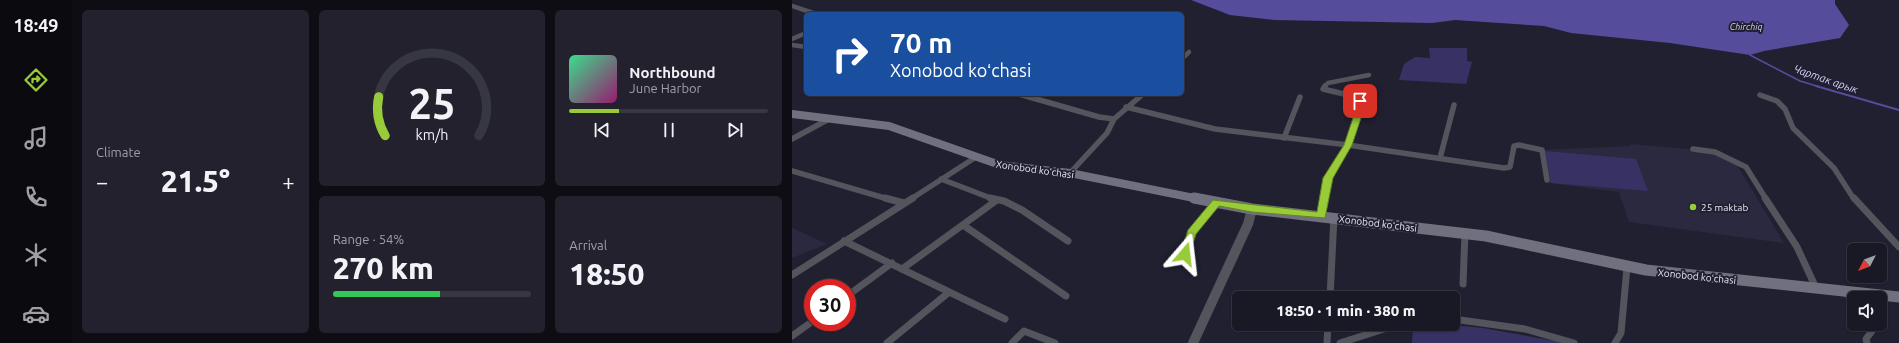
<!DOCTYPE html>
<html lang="en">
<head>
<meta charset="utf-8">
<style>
	body { margin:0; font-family:Ubuntu,sans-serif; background:#22212d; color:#f1f3f6; height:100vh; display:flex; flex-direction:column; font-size:15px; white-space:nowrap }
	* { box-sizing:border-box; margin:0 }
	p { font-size:13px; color:#9fa0a7 }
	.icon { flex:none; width:22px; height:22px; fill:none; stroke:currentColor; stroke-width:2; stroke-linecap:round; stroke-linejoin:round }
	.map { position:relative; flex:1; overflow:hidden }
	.sheet { display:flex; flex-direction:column; gap:10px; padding:10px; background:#0e0d14; width:720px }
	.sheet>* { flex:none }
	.guide { position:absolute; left:12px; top:12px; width:380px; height:84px; border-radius:6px; box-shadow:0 1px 3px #0004,0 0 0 1px #373742; background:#1a4fa0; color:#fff; overflow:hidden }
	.needle { width:26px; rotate:228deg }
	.fabs { position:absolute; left:1055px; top:243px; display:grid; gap:8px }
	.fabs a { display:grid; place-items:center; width:40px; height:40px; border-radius:6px; background:#191825; box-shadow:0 1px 3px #0004,0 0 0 1px #373742; font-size:20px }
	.speed { position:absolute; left:12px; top:279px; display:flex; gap:8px; font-size:20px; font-weight:700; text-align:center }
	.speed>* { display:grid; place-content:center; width:52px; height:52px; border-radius:50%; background:#191825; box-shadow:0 1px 3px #0004,0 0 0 1px #373742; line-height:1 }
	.speed .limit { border:6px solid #d22; background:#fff; color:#111 }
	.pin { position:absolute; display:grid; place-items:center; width:34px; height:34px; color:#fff; margin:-17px; border-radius:8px; box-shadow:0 2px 6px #0006 }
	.me { position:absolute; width:44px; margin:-22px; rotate:17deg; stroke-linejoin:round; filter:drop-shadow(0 0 3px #0008) }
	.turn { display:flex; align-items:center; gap:14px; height:84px; padding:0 20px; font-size:18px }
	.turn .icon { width:52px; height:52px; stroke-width:2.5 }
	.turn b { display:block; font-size:28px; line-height:34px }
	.big { font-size:30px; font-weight:800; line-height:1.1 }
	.sheet .widget { flex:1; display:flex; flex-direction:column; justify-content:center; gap:6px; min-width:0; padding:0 14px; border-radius:6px; background:#22212d }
	.sheet .dial { align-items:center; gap:0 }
	.dial svg { height:104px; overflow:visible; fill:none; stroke:#373742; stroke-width:7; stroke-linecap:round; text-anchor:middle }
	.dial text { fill:#f1f3f6; stroke:none }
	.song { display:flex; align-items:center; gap:12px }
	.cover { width:48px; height:48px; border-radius:6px; background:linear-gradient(135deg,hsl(150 70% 55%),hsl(320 70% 35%)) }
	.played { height:4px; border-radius:2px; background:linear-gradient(90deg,#98cb37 25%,#373742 25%) }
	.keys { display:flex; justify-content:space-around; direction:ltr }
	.heat { display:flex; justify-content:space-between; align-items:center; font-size:22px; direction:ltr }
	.charge { height:6px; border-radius:3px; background:linear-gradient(90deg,#34c759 54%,#373742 0) }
	.sheet .tiles { flex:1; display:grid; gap:10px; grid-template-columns:repeat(3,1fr) }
	.widget:first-child { grid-row:span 2 }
	.trip { position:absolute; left:440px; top:291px; width:228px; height:40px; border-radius:6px; background:#191825; box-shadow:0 1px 3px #0004,0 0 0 1px #373742; font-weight:800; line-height:40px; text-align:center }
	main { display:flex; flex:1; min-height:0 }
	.menu { display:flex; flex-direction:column; width:72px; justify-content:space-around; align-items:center; background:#0a0a0f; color:#9fa0a7 }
	.menu .icon { width:28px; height:28px }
	.menu .active { color:#98cb37 }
	.menu b { font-size:18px; color:#f1f3f6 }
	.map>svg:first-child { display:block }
	.built { fill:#2b2940 }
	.green { fill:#373164 }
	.water { fill:#564c9c }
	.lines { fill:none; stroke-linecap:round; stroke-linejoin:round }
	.stream-far1 { stroke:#564c9c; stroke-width:1.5 }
	.stream { stroke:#564c9c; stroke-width:2 }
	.minor-far2 { stroke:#54545d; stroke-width:4.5 }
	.minor-far1 { stroke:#54545d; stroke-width:5.5 }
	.minor { stroke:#54545d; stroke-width:7 }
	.tertiary { stroke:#54545d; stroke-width:10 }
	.secondary-far1 { stroke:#71707e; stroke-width:8 }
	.secondary { stroke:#71707e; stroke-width:11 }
	.route { fill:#98cb37; stroke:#638424 }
	.poi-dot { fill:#98cb37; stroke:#212031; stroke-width:1.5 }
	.labels { text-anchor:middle; stroke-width:4; stroke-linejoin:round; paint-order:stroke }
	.far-water-label { font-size:9px; font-style:italic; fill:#d2d1fe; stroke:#212031 }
	.street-label { font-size:10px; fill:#e9e9f5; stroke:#212031 }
	.poi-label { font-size:10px; fill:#e9e9f5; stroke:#212031; text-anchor:start }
	.water-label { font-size:11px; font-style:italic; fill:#d2d1fe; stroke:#212031 }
</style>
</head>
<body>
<main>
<nav class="menu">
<b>18:49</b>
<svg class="icon active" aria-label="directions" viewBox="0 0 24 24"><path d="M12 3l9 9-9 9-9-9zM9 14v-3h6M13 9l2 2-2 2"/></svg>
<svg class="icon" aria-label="music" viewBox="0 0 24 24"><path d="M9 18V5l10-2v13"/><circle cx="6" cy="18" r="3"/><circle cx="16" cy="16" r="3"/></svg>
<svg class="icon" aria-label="phone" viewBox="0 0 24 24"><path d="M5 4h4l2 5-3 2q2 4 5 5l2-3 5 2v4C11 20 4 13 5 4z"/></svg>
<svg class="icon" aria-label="climate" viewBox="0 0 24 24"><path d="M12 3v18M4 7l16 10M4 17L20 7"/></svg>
<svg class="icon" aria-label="car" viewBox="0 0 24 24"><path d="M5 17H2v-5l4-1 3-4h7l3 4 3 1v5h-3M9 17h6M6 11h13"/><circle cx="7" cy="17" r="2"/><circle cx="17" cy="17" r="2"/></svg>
</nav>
<section class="sheet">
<div class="tiles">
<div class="widget"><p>Climate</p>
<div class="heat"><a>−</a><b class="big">21.5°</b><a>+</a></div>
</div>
<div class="widget dial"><svg viewBox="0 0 100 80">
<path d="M14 69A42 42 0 1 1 86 69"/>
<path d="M14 69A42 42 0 0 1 9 39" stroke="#98cb37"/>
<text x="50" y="56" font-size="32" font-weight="700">25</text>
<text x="50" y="72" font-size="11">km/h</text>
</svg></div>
<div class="widget">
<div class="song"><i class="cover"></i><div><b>Northbound</b><p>June Harbor</p></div></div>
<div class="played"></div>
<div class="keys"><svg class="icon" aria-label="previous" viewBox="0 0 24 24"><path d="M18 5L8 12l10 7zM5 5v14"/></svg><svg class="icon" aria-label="pause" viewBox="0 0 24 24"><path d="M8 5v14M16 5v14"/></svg><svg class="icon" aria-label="next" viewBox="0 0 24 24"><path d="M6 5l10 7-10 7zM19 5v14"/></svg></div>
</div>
<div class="widget"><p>Range · 54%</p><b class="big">270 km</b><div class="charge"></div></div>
<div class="widget"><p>Arrival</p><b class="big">18:50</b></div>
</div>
</section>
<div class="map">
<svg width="1107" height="343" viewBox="0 0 1107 343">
	<rect width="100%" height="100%" fill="#212031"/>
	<!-- built -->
	<g class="built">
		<path d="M839,144L917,151L945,165L992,243L837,222L827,192L757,183L751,150L839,146Z"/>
		<path d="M0,228L35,244L0,258Z"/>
	</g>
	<!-- green -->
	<g class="green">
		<path d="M637,48H675V61L680,62L674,84L607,80L612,64L623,57L638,58Z"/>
		<path d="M753,151L844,159L856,191L759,183Z"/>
		<path d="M649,324L691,328L774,343H620L621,329Z"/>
	</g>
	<!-- water -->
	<path class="water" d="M399,0H1043V4L1057,25L1048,38L972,51L958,55L878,43L779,33L752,26L663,20L640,23L483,20L438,15Z"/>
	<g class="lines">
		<!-- stream-far1 -->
		<path class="stream-far1" d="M958,55L1008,81L1028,87"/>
		<!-- stream -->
		<path class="stream" d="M1024,86L1107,110"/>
		<!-- minor-far2 -->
		<g class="minor-far2">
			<path d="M0,6L24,14"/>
			<path d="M0,39L14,33"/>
			<path d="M0,45L14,47"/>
			<path d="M390,59L397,52"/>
			<path d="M532,87L536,83L577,75"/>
		</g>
		<!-- minor-far1 -->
		<g class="minor-far1">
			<path d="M227,94L307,117L322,119"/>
			<path d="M968,95L985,101L993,109L1001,128L1042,168L1062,199"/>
			<path d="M334,107L423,129L556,145L712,168L718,167L722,146L727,145L750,150L755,180"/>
			<path d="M492,138L508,97"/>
			<path d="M0,139L37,119"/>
			<path d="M901,149L923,152L954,167L974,199"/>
			<path d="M648,158L662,105"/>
			<path d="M0,171L96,199"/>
			<path d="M278,173L315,133L322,119L351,94"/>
			<path d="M149,179L201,199"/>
			<path d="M119,199L184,157"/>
			<path d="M533,199L536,178L556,145L569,103L556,95L531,89L533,86"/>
		</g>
		<!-- minor -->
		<g class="minor">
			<path d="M93,198L112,203"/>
			<path d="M198,198L212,201L230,210L276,241"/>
			<path d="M973,198L1005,247L1024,288"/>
			<path d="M1062,198L1107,247"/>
			<path d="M530,216L533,198"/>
			<path d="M171,225L274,296"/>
			<path d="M52,241L213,319"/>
			<path d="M393,254L399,233L425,203"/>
			<path d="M110,269L205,200"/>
			<path d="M0,275L121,198"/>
			<path d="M671,284L673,233"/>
			<path d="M1054,292L1062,304"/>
			<path d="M55,296L100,263"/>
			<path d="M538,298L542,217"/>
			<path d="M661,319L733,329L782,343"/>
			<path d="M1075,324L1080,331L1074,339L1075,343"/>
			<path d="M0,336L21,321"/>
			<path d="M95,343L156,293"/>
			<path d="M220,343L232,331L263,343"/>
			<path d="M535,343L536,324"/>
			<path d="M548,343L598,327L619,324"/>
			<path d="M823,343L829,333L835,267"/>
		</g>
		<!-- tertiary -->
		<path class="tertiary" d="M401,343L456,224L460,209"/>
		<!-- secondary-far1 -->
		<path class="secondary-far1" d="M0,114L97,126L208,165L278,173L407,199"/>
		<!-- secondary -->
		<path class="secondary" d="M402,198L460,209L694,236L854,270L1107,297"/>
	</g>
	<!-- route -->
	<path class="route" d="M565,99H570L573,106L560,145L541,178L533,218L460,212L427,206L404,234L397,257H389L388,254L396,230L421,200L525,212L531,178L552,145L565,106Z"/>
	<!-- markers -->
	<circle class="poi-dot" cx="901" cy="207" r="4"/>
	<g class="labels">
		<!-- far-water labels -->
		<g class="far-water-label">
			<text x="954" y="30">Chirchiq</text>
		</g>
		<!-- street labels -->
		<g class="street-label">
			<text transform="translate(243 169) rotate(8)" y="4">Xonobod koʻchasi</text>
			<text transform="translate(586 223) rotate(7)" y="4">Xonobod koʻchasi</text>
			<text transform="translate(905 276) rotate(6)" y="4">Xonobod koʻchasi</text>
		</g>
		<!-- poi labels -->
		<g class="poi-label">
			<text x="909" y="211">25 maktab</text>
		</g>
		<!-- water labels -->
		<g class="water-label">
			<text transform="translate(1034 79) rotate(19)" y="4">Чартак арык</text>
		</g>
	</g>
</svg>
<div class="fabs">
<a><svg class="needle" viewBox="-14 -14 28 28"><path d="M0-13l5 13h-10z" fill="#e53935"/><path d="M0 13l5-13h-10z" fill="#9fa0a7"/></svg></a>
<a><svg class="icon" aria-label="sound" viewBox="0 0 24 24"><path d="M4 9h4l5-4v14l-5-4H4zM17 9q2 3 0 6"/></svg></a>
</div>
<div class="speed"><div class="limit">30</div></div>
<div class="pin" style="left:568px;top:101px;background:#d93025"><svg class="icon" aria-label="arrive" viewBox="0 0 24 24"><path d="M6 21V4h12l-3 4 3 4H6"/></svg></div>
<svg class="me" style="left:393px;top:254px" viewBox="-20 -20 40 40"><path d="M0-17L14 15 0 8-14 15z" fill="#98cb37" stroke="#fff" stroke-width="4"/></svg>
<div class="trip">18:50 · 1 min · 380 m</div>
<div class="guide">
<div class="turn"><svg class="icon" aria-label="right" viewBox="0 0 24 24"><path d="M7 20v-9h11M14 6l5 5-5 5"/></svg><div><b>70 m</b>Xonobod koʻchasi</div></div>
</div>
</div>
</main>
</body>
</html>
